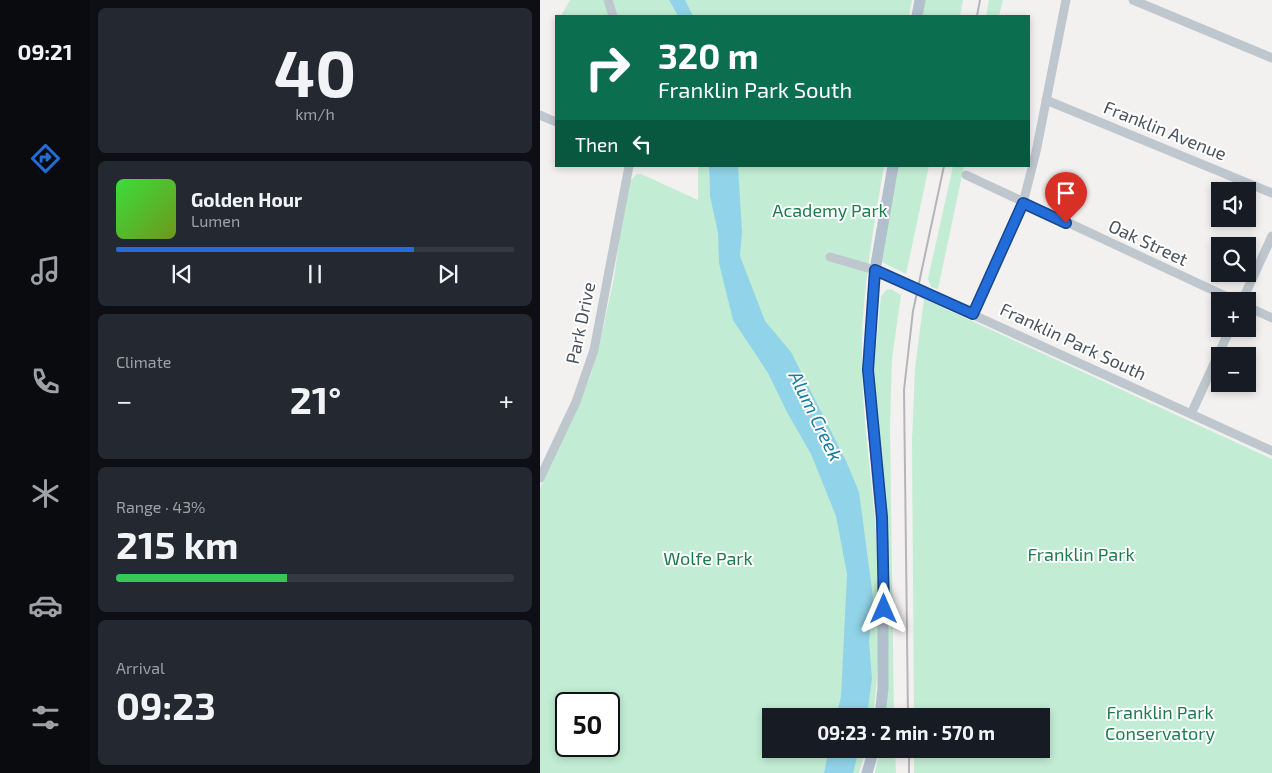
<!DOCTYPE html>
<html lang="en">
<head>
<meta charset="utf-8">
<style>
	body { margin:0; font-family:"Exo 2",sans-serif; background:#242831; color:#f1f3f6; height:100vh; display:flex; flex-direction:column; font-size:19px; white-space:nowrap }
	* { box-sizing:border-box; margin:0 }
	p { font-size:16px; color:#9ea1a6 }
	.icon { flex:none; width:28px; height:28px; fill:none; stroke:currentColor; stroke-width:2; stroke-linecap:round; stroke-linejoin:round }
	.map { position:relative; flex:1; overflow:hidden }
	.drawer { display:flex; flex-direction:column; gap:8px; padding:8px; background:#0d0f14; width:450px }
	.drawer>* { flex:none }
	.guide { position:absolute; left:15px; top:15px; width:475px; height:152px; border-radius:0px; box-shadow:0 2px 8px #0003; background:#0b6e4f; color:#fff; overflow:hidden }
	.controls { position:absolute; left:671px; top:182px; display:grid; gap:10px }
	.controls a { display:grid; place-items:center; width:45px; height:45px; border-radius:0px; background:#171b24; box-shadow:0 2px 8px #0003; font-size:25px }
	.speed { position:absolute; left:15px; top:692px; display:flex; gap:10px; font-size:25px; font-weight:700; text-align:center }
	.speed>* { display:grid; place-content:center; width:65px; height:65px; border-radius:50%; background:#171b24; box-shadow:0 2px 8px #0003; line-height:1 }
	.speed .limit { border:2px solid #111; border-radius:8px; background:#fff; color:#111 }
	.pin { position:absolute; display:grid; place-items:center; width:42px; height:42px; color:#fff; margin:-51px -21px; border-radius:50% 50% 50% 0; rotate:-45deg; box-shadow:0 0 5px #0007 }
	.pin .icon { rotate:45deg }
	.me { position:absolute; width:55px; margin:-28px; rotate:0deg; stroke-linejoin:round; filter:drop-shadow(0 0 4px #0008) }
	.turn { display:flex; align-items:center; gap:18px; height:105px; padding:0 20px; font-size:22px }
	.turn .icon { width:65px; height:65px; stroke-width:2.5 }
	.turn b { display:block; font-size:35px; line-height:42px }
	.then { display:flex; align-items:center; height:48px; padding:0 20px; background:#0003; gap:10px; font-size:19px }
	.big { font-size:38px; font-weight:700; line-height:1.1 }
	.drawer .widget { flex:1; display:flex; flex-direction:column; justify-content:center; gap:8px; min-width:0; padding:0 18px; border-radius:8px; background:#242831 }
	.drawer .dial { align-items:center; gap:0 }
	.dial b { font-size:65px; line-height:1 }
	.song { display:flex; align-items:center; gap:15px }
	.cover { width:60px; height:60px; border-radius:8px; background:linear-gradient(135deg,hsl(120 70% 55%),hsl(80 70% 35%)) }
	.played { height:5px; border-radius:2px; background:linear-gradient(90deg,#236dda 75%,#363941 75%) }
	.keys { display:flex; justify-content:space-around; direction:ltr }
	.heat { display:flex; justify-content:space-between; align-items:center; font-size:28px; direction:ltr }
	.charge { height:8px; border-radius:4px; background:linear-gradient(90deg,#34c759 43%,#363941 0) }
	.trip { position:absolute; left:222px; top:708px; width:288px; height:50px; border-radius:0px; background:#171b24; box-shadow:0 2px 8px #0003; font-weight:700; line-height:50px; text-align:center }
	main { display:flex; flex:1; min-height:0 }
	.tabs { display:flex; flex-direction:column; width:90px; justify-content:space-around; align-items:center; background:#090b0e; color:#9ea1a6 }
	.tabs .icon { width:35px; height:35px }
	.tabs .selected { color:#236dda }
	.tabs b { font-size:22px; color:#f1f3f6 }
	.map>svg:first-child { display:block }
	.green { fill:#c2edd4; fill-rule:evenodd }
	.water { fill:#91d3e8 }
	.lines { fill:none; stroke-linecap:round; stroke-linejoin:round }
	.minor { stroke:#bfc7ce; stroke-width:9 }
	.major { stroke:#b2bfcd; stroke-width:11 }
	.rail { stroke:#b3b5ba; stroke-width:2 }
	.route-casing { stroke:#17478e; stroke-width:12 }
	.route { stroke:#236dda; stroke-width:9 }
	.labels { text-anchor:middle; stroke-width:4; stroke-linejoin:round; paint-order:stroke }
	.street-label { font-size:18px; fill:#49535d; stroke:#fff }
	.park-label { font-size:18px; fill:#1c7c4f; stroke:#fff }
	.water-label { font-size:19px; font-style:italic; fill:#147c9e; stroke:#fff }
</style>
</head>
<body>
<main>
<nav class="tabs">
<b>09:21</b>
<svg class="icon selected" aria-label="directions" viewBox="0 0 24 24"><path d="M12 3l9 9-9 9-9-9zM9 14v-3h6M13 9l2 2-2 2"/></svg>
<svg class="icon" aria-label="music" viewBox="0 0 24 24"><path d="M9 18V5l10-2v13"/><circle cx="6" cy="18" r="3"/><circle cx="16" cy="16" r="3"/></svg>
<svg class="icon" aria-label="phone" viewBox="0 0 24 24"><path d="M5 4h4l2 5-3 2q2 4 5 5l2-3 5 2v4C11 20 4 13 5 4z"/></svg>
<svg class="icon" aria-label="climate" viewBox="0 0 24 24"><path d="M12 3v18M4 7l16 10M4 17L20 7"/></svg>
<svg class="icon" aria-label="car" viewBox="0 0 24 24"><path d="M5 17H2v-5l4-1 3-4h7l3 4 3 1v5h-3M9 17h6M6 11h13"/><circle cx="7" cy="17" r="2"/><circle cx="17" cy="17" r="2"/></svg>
<svg class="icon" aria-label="filters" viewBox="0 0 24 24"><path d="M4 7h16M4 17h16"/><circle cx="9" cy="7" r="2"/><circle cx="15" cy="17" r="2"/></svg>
</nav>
<section class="drawer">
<div class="widget dial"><b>40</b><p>km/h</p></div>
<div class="widget">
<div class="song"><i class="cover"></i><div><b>Golden Hour</b><p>Lumen</p></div></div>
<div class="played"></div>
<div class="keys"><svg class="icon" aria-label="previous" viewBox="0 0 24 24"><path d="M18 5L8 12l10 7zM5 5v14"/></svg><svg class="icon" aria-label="pause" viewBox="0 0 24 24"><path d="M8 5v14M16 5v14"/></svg><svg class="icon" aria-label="next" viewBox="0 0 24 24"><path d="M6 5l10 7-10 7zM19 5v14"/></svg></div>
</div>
<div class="widget"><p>Climate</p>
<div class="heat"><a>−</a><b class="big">21°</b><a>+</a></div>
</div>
<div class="widget"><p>Range · 43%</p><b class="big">215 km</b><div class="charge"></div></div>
<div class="widget"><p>Arrival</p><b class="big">09:23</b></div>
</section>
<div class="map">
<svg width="732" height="773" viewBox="0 0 732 773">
	<rect width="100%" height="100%" fill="#f3f0f0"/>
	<!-- green -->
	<g class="green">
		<path d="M30,0H129L138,16H21Z"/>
		<path d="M137,0H372L369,16H145Z"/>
		<path d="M384,0H423L420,16H381Z"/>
		<path d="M449,0H463L459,16H446Z"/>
		<path d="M158,166H169L170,196L179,166H344C333,231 321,296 322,361C322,419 332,477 336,535C340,594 341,657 333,716H231V749H326L319,773H0V488L50,377L59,347L74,278L86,192L91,180L97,174H101L158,200ZM26,704H69V746H26Z"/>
		<path d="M356,166H389L366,274L342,262Z"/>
		<path d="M413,166H424L398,289L391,287L388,279Z"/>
		<path d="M351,289L361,295L352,359L350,426L354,716H345L333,374L341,297L346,290Z"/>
		<path d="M384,299L732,459V773H374V749H501V716H374L372,441L375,368Z"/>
		<path d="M340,749H355L356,773H335Z"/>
	</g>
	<!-- water -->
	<g class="water">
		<path d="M129,0H145L153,16H138Z"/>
		<path d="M169,166H198L202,232L200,256L225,321L251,352L306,461L319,492L333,597L329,642L332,678L327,716H296L301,697L307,574L296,516L271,454L247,412L228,373L193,320L179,263L178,233L170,196Z"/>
		<path d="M289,749H319L313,773H284Z"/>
	</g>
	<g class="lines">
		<!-- minor -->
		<g class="minor">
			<path d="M68,0L73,16"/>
			<path d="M593,0L732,58"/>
			<path d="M506,100L732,193"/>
			<path d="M0,115L16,122"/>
			<path d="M426,175L696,301"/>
			<path d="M290,257L335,270L732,451"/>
			<path d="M702,301L732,236"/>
			<path d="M708,307L732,318"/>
			<path d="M433,314L483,203L496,152L526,0"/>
			<path d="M651,414L690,329"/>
			<path d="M0,478L36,402L54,350L89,166"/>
		</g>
		<!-- major -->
		<g class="major">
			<path d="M377,16L380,0"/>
			<path d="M340,716L343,688V541L328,369L335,270L353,166"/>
			<path d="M327,773L334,749"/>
		</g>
		<!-- rail -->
		<g class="rail">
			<path d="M437,16L440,0"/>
			<path d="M368,716L364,390L373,311L404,166"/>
			<path d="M369,749V773"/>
		</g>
	</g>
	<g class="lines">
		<defs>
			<path id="route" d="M344,609L342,517L328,370L335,270L433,314L483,203L526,223"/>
		</defs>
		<!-- route casing -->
		<use href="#route" class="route-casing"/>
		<!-- route -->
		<use href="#route" class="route"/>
	</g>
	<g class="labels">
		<!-- street labels -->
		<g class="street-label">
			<text transform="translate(625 131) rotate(22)" y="6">Franklin Avenue</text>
			<text transform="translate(608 243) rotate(25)" y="6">Oak Street</text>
			<text transform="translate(41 323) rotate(-78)" y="6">Park Drive</text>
			<text transform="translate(533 342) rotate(25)" y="6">Franklin Park South</text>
		</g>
		<!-- park labels -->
		<g class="park-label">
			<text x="290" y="217">Academy Park</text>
			<text x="541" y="561">Franklin Park</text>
			<text x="168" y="565">Wolfe Park</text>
			<text x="620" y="719">Franklin Park<tspan x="620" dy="21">Conservatory</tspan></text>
		</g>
		<!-- water labels -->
		<g class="water-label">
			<text transform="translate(276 416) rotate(64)" y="7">Alum Creek</text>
		</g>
	</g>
</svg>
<div class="controls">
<a><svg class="icon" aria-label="sound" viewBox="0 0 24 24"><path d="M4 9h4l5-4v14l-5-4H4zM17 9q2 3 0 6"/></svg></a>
<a><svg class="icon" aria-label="search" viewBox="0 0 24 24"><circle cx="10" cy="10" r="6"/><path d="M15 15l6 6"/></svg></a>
<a>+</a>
<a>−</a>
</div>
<div class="speed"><div class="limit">50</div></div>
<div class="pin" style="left:526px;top:223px;background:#d93025"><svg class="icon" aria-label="arrive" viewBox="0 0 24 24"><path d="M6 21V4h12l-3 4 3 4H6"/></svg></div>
<svg class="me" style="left:344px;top:609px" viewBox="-20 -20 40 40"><path d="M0-17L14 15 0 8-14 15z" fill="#236dda" stroke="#fff" stroke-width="4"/></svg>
<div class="trip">09:23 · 2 min · 570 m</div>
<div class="guide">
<div class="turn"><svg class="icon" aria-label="right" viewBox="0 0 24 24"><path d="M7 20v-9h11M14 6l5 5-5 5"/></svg><div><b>320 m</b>Franklin Park South</div></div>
<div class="then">Then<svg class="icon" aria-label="left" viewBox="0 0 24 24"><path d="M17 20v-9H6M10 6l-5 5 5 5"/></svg></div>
</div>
</div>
</main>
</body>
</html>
